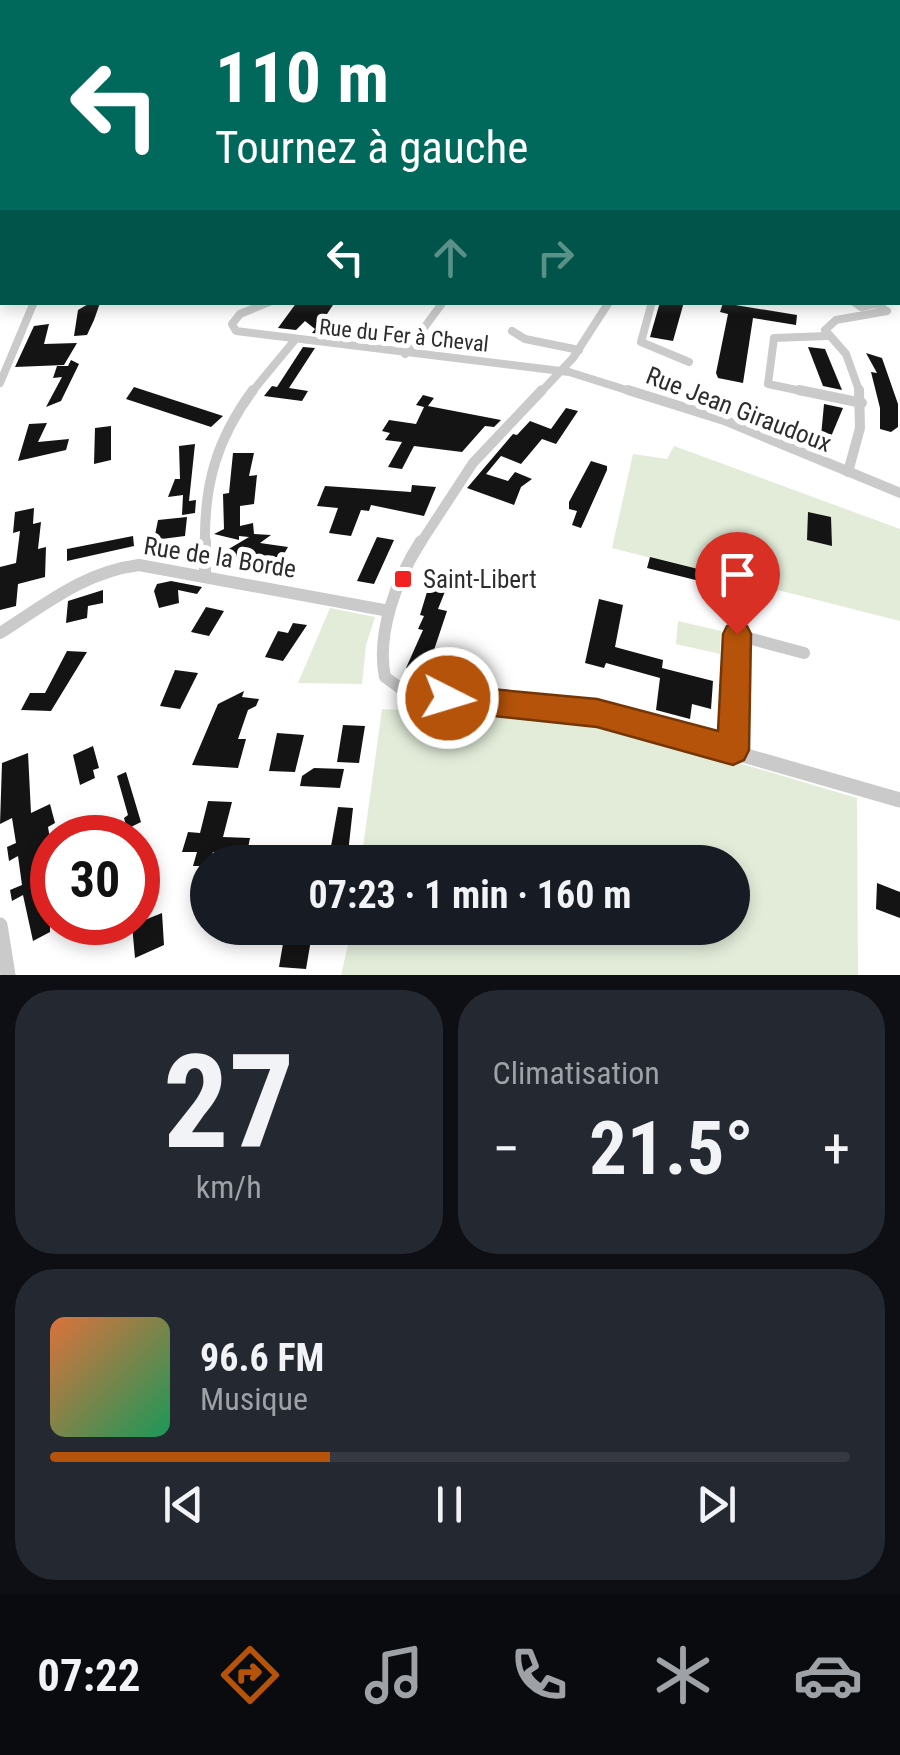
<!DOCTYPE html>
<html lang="fr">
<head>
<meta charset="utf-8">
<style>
	body { margin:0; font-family:"Roboto Condensed",sans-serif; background:#242831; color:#f1f3f6; height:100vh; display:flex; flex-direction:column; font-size:38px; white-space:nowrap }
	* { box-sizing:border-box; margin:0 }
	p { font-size:32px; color:#9ea1a6 }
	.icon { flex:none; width:55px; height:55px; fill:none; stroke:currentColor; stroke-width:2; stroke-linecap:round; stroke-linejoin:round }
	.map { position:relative; height:975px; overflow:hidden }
	.details { display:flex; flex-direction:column; gap:15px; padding:15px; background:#0d0f14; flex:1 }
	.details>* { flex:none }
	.top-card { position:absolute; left:0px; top:0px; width:900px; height:305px; box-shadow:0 5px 15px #0003; background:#00695c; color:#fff; overflow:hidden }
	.speed { position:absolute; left:30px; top:815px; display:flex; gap:20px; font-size:50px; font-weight:700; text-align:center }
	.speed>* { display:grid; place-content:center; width:130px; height:130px; border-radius:50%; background:#171b24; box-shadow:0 5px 15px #0003; line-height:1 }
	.speed .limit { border:15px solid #d22; background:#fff; color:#111 }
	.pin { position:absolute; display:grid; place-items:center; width:85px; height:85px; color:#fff; margin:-102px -42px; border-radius:50% 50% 50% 0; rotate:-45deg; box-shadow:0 0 10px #0007 }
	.pin .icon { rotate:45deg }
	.me { position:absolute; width:110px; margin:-55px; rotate:95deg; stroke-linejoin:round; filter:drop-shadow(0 0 8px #0008) }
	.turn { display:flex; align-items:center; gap:35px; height:210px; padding:0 50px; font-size:45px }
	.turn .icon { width:130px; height:130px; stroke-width:2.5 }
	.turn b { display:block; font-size:70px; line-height:85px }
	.lanes { display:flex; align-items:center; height:95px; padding:0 50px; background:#0003; justify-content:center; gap:50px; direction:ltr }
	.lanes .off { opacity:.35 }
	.big { font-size:75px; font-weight:700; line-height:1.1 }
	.details .card { flex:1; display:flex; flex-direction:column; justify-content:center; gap:15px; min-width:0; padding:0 35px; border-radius:40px; background:#242831 }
	.details .dial { align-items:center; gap:0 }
	.dial b { font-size:130px; line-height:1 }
	.song { display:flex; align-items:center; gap:30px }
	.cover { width:120px; height:120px; border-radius:15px; background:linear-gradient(135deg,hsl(20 70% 55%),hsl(150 70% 35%)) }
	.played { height:10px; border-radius:5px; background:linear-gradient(90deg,#b45309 35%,#363941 35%) }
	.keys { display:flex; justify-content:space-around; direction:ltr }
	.heat { display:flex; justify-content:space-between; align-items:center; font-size:55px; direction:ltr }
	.details .tiles { flex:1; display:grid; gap:15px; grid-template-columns:1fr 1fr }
	.card:last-child { grid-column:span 2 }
	.trip { position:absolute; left:190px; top:845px; width:560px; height:100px; border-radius:50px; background:#171b24; box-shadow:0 5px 15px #0003; font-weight:700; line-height:100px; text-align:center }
	.tab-bar { display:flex; height:160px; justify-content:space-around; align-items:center; background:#090b0e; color:#9ea1a6 }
	.tab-bar .icon { width:70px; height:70px }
	.tab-bar .on { color:#b45309 }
	.tab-bar b { font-size:45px; color:#f1f3f6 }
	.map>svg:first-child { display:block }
	.green { fill:#e2ecd9 }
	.building { fill:#141414 }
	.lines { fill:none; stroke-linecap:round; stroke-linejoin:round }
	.minor-far3 { stroke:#cacaca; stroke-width:8 }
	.minor-far2 { stroke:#cacaca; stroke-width:10 }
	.minor-far1 { stroke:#cacaca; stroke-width:12 }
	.minor { stroke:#cacaca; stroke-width:15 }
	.route { fill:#b45309; stroke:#753606; stroke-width:2.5 }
	.poi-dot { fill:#f22221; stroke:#fff; stroke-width:4 }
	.labels { text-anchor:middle; stroke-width:10; stroke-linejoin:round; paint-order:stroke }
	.far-street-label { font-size:22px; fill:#2d2d2d; stroke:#fff }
	.street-label { font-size:25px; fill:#2d2d2d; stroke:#fff }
	.poi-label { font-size:25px; fill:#2d2d2d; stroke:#fff; text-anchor:start }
</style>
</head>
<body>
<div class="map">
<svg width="900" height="975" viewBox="0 0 900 975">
	<rect width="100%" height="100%" fill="#fff"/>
	<!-- green -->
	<g class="green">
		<path d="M674,446L900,529V621L612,548L633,454L667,459Z"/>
		<path d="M330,608L375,617L366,645L362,684L298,683Z"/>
		<path d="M678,621L721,631L720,654L676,644Z"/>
		<path d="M382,709L594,720L857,798L858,975H341L352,928H732V862H361Z"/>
	</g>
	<!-- building -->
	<g class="building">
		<path d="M297,302H335L319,326L328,327L323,334L312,333L315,329L305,321L296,330L278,328Z"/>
		<path d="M660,302H684L673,341L650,337Z"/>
		<path d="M90,303H100L94,320L87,335L74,336L78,310Z"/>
		<path d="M723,303L797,315L796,325L753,318L743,383L718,378L716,373L728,314L720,312Z"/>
		<path d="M49,324L44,344L77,343L64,365L15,367L34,326Z"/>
		<path d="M303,347L315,348L289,388L308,391L302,401L264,396L272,386L277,387Z"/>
		<path d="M808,347L825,349L842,390L823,386Z"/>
		<path d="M866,353L882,358L898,404V427L891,432L880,429V408L871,372L877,373Z"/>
		<path d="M71,360L79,364L61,401L46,407L62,377L53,378L57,366H68Z"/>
		<path d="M134,387L223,416L211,427L126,399Z"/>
		<path d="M423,395L434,398L428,406L501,420L494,427L485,426L462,452L414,446L402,469L388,467L402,442L385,440L390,433L382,431L389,420L416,424L424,407L416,405Z"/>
		<path d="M824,404L843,408L830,439L821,436Z"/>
		<path d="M566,408L578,411L556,444L542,439L521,464L501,456L486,474L508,481L515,472L532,479L521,487L514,505L467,488L513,434L517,435L530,421L551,429Z"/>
		<path d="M47,423L38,442L69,439L66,450L18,461L29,424Z"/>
		<path d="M111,426V460L94,464L95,428Z"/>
		<path d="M195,444L189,501L196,500L195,513L182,515L183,495L168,497L175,479H180L179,446Z"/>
		<path d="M233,453H254L249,476L257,475L254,504L240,506V526L253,523L254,534L271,535L260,543L288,547L281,559L262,555L247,566L227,550L249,537L239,536V540L214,534L224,529L223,494L229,493Z"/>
		<path d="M591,461L607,466V470L581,528L572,525L577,511L569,509V502Z"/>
		<path d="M412,485L436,487L424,516L371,505L369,511L361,510L351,536L329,533L338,508L317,506L325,486L411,492Z"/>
		<path d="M34,508L33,524L41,522L38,549L46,547L45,577L18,584L16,606L0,610V567L16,563L20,531L13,533L15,512Z"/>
		<path d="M808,512L831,517L832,546L807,540Z"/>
		<path d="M187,517L185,536L154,540L158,520Z"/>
		<path d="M133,536L134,546L67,561V549Z"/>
		<path d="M377,537L394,540L374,584L357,581Z"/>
		<path d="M650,557L774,588L772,597L748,592V616L731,612L732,589L647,568Z"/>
		<path d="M434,569L449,572L450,579L438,609L447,611L426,674L406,668L423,630L418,629L424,616L420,615Z"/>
		<path d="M171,581L202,587L197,594L178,590L179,603L159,608L154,591L157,584Z"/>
		<path d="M103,590V603L88,606L87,618L66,623L68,601Z"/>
		<path d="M599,599L623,605L615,647L663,660L662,668L713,681L711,709L692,704L690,719L656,710L660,678L606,663L604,668L585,663Z"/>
		<path d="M206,607L224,611L209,636L191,632Z"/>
		<path d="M293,623L307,625L283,661L265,657L278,631L288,633Z"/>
		<path d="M67,651L87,652L51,711L21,710L30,693H45Z"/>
		<path d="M175,670L198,673L180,709L160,706Z"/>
		<path d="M244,691L242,697L259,699L256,706L248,710L238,739H246L238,768L192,765L218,704Z"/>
		<path d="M343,725L365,726L359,763L337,762Z"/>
		<path d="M277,733L304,735L295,772L269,771Z"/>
		<path d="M93,746L99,768L93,770L95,778L80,785L73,755Z"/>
		<path d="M28,753L31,813L50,804L55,823L48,827L52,850L50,932L33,941L23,895L12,901L10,890L22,885L18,856L9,861L7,847L16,843L12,818L0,824L2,763Z"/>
		<path d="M314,768L344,769L340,788L300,786L302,776Z"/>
		<path d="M126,772L141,822L127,829L124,818L128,815L117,776Z"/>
		<path d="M208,801L232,802L223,837L250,838L247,853L213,852L208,866H193L197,852H182L188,832L200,833Z"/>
		<path d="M338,807L353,808L347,862H335L336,853L330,852Z"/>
		<path d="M877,883L900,892V918L876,909Z"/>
		<path d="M162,913L164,945L135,958L132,925Z"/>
		<path d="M285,932L312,934L306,969L279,967Z"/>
	</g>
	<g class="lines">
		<!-- minor-far3 -->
		<g class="minor-far3">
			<path d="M269,302L240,314L232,324L236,331L569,372L636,393"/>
			<path d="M652,302L641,342L689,362"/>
			<path d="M854,302L861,307L876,304L887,311L836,320L825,330L846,354L860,393"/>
			<path d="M512,331L525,339L579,350"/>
			<path d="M405,354L443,302"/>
			<path d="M0,383L34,302"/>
			<path d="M251,393L294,341"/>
			<path d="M540,393L573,358L609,302"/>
			<path d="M811,393L768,384L774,338L827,336"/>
		</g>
		<!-- minor-far2 -->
		<g class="minor-far2">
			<path d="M628,390L724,420L900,493"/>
			<path d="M799,390L862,403"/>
			<path d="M848,472L860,428L859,390"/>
			<path d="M205,544C204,483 217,439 253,390"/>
			<path d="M420,544L473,463L542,390"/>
		</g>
		<!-- minor-far1 -->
		<g class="minor-far1">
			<path d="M205,541V574"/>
			<path d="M421,541C397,578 376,633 385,677L410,695L597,713L672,734"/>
			<path d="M0,633C46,604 84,572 139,565L389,611"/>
			<path d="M734,734L737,635L804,653"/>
		</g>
		<!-- minor -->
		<g class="minor">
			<path d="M663,732L900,800"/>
			<path d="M733,750L734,732"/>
			<path d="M0,925L8,975"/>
		</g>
	</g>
	<!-- sky -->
	<linearGradient id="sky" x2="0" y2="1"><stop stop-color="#99c3ea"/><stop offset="0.57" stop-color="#fff"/><stop offset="1" stop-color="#fff" stop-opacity="0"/></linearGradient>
	<rect width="900" height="315" fill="url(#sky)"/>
	<!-- route -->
	<path class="route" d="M737,623L747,626L751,634L749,750L744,760L733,765L597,727L448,711L438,708L434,698L438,689L448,685L597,699L718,731L723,634L727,626Z"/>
	<!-- markers -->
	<rect class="poi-dot" x="393" y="569" width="20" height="20" rx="5"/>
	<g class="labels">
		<!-- far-street labels -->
		<g class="far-street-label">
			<text transform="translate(404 335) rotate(6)" y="8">Rue du Fer à Cheval</text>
		</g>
		<!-- street labels -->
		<g class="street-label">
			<text transform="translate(739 409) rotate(21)" y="9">Rue Jean Giraudoux</text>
			<text transform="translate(220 557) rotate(9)" y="9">Rue de la Borde</text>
		</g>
		<!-- poi labels -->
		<g class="poi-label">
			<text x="423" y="588">Saint-Libert</text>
		</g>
	</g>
</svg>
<div class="speed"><div class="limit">30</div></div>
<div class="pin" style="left:737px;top:634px;background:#d93025"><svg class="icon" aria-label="arrive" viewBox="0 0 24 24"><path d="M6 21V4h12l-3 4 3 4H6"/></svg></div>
<svg class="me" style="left:448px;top:698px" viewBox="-20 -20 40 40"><circle r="17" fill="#b45309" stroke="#fff" stroke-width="3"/><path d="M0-11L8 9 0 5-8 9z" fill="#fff"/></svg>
<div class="trip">07:23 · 1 min · 160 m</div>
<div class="top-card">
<div class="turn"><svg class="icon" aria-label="left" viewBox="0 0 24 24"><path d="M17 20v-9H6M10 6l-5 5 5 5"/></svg><div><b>110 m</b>Tournez à gauche</div></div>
<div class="lanes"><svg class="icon" aria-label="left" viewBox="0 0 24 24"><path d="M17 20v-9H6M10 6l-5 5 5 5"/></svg><svg class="icon off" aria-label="ahead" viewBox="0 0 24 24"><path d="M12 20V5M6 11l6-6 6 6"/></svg><svg class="icon off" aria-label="right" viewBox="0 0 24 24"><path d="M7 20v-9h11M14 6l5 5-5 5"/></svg></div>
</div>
</div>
<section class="details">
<div class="tiles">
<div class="card dial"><b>27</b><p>km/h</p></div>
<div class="card"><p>Climatisation</p>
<div class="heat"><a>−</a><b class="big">21.5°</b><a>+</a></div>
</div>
<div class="card">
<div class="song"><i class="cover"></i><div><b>96.6 FM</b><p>Musique</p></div></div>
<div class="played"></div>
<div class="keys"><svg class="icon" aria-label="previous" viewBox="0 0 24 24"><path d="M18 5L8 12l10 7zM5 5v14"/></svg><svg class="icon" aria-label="pause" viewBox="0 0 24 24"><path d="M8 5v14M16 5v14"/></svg><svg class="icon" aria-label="next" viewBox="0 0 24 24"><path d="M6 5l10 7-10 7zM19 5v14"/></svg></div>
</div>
</div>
</section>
<nav class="tab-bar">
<b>07:22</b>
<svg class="icon on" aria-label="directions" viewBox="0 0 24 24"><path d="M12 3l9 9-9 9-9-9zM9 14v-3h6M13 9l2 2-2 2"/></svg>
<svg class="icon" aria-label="music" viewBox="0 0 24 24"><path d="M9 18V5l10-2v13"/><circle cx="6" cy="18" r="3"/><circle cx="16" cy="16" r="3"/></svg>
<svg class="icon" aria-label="phone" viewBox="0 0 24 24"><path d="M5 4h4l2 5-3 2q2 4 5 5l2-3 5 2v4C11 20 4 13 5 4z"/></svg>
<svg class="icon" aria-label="climate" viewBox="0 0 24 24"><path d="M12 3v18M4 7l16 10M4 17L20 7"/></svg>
<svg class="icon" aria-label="car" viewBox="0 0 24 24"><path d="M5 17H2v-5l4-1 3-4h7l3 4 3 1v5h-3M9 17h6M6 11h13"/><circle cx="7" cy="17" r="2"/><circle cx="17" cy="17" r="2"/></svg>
</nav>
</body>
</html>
